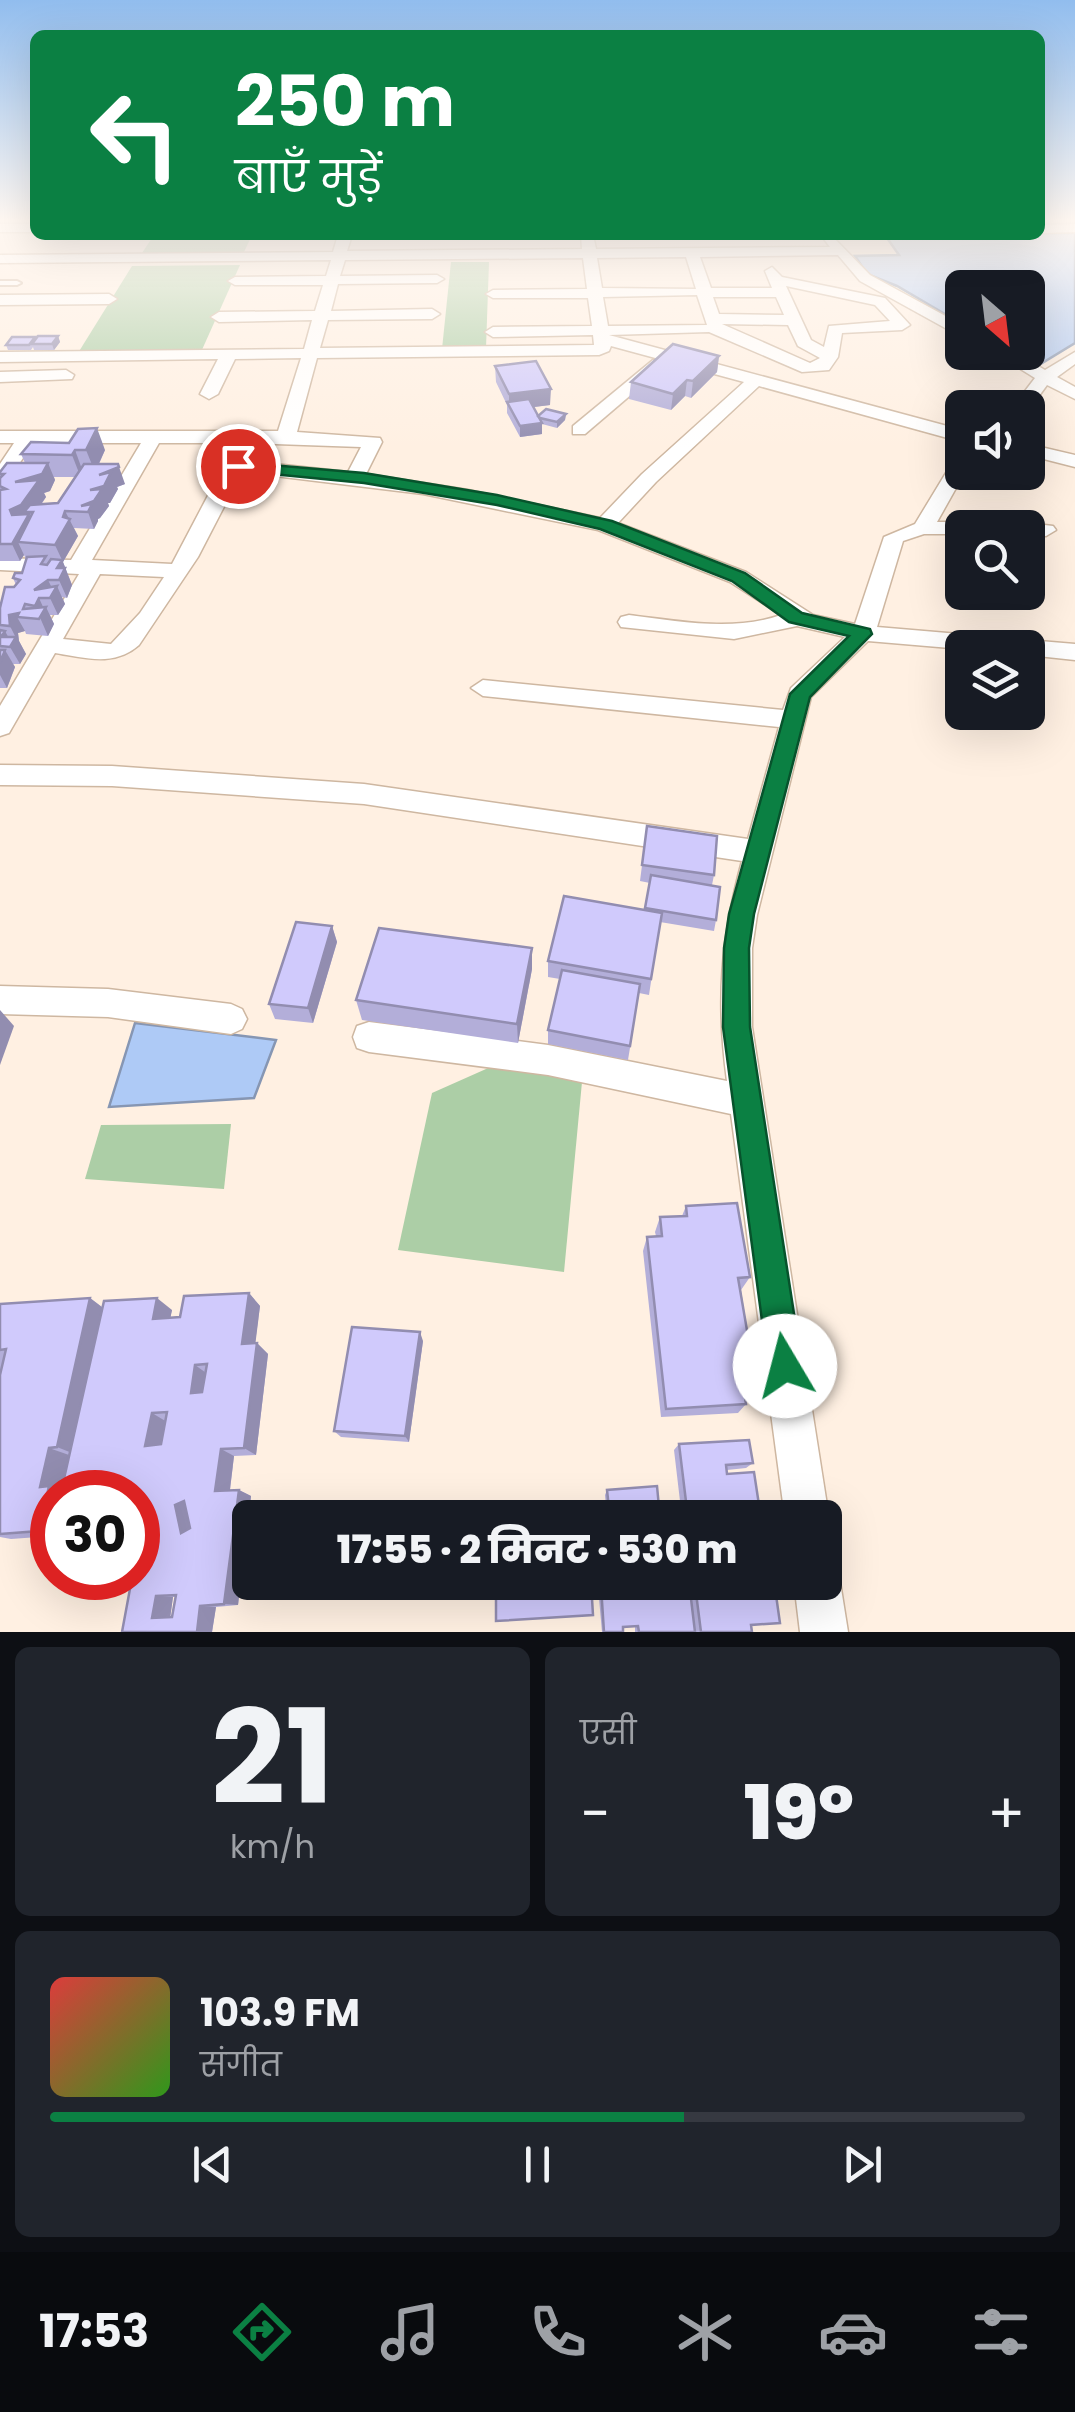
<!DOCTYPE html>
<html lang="hi">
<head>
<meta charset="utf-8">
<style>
	body { margin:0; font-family:Poppins,"Noto Sans Devanagari",sans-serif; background:#20242c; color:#f1f3f6; height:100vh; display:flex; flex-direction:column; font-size:38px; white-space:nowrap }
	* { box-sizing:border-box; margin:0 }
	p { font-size:32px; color:#9ea1a6 }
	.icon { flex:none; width:55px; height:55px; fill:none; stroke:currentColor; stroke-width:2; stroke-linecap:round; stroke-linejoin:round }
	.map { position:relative; height:1632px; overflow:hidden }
	.side { display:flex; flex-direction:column; gap:15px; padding:15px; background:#0d0f14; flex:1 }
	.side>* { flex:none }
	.banner { position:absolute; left:30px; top:30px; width:1015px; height:210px; border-radius:15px; box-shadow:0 10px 40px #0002; background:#0b8043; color:#fff; overflow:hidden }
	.needle { width:65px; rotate:152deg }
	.controls { position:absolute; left:945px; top:270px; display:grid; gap:20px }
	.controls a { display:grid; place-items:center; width:100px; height:100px; border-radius:15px; background:#171b24; box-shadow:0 10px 40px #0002; font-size:50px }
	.speed { position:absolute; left:30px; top:1470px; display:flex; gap:20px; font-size:50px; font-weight:700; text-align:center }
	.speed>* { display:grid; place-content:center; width:130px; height:130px; border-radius:50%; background:#171b24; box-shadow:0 10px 40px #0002; line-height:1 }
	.speed .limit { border:15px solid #d22; background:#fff; color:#111 }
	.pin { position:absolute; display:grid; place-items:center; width:85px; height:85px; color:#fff; margin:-42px; border:5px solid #fff; border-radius:50%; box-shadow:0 2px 10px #0007 }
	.me { position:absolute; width:110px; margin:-55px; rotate:352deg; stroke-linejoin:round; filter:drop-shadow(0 0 8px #0008) }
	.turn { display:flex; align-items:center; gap:35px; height:210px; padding:0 40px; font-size:45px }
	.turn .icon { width:130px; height:130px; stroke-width:2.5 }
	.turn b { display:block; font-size:70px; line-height:85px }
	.big { font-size:75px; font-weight:800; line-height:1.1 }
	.side .widget { flex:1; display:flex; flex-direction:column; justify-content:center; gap:15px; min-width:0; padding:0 35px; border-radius:15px; background:#20242c }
	.side .dial { align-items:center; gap:0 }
	.dial b { font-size:130px; line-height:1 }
	.song { display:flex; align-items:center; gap:30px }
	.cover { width:120px; height:120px; border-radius:15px; background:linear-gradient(135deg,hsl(0 70% 55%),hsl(110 70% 35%)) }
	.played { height:10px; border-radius:5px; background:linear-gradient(90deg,#0b8043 65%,#363941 65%) }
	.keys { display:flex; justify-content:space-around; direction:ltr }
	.heat { display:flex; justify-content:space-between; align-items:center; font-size:55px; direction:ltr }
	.side .tiles { flex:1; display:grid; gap:15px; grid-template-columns:1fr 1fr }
	.widget:last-child { grid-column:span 2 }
	.trip { position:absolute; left:232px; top:1500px; width:610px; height:100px; border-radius:15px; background:#171b24; box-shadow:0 10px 40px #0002; font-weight:800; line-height:100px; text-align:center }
	.menu { display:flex; height:160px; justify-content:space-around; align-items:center; background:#090b0e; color:#9ea1a6 }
	.menu .icon { width:70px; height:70px }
	.menu .active { color:#0b8043 }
	.menu b { font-size:45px; color:#f1f3f6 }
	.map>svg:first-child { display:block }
	.green { fill:#accea6 }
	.water { fill:#aecaf6; stroke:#8696b3; stroke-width:2.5 }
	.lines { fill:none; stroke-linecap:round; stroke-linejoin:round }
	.lane-casing { stroke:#ceb7a1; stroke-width:4 }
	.street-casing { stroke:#ceb7a1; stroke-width:3 }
	.lane { fill:#fff; fill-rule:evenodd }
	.street { fill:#fff; fill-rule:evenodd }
	.wall { fill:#b3aed9; fill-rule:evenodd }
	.shaded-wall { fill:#928db0 }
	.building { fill:#d0cafc; stroke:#928db0; stroke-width:2.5; fill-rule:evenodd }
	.route { fill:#0b8043; stroke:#07532c; stroke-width:2.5 }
</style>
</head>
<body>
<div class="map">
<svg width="1075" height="1632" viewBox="0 0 1075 1632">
	<rect width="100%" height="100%" fill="#fff0e2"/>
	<!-- green -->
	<g class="green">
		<path d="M154,235H252L244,252L142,253Z"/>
		<path d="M451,262H489L486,348L442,349Z"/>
		<path d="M240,265L201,352L78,353L132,266Z"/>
		<path d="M495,1065L582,1082L564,1272L398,1250L432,1093Z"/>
		<path d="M231,1124L224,1189L85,1179L101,1125Z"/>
	</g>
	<!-- water -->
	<g class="water">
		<path d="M1040,233H1075V343L1034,368L1009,353L1028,352V288H962V324L897,286L867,274L855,256L899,255L885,235Z"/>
		<path d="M135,1023L276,1040L254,1098L109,1107Z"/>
	</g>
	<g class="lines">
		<defs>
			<path id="lane" d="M0,281H17L21,283L17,285H0Z"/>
			<g id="street">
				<rect x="0" y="224" width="35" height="8"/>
				<path d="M1075,224V232L1040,233V225Z"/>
				<path d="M338,235H352L347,251L582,249L581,235H593L596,249L830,247L824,239L831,235L870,275L962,325V336L956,334L860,281L838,255L700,257L711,288H772L765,271L772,267L782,277L885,298L910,325L902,330L842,333L838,357L829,370L802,372L709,332L609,335L962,430V442L759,386L656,482L618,523L746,572L813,615L855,624L884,537L915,524L955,458L962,456L965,472L937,522H962L972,528H962V534H924L903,541L877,627L1075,644V660L1028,655V648L962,649L868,641L811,697L757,915L752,948V1027L829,1518L825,1528V1518H785L731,1114L548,1075L369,1052L357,1048L353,1037L357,1026L369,1022L548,1045L727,1081C716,1001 721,938 742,861L364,804L112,786L0,785V765L112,766L364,784L748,839L779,727L483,696L471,688L483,680L783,710L791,688L845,637L797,626L734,639L621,627L618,622L621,617L629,615C679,621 732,632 781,615L730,582L598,530L423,494L242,472L198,557L139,645C114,667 86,658 55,653L9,733L0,736V706L79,574L0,570V558L71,560L141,443H33L7,482L0,484V464L14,443H0V431H278L301,358L235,359L218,394L209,399L200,394L218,359L0,362V352L304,349L312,320L219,322L211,317L219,312L315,311L323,285H235L228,281L235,277L326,276L331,260L0,263V255L333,252ZM686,257L696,289L602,288L597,258ZM583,258L587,289L493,290L486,294L493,298H588L592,326L493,327L485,332L493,337L593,335L594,345L320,348L328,320L432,319L440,314L432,309L331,311L338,284L437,283L444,279L437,275L340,276L345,260ZM786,286L875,305L890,321L829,326L824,347L811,340ZM697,295L707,325L608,326L603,297ZM713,297H776L784,315L719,314ZM722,324L788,325L798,346L820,358L810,363ZM611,346L744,382L642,474L600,518L468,490L366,474L382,442L380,438L297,432L317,358L599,355L609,351ZM159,443H241L233,448L172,564L92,560ZM243,443L361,447L348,472L247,461L251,448ZM100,574L164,577L140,613L111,644L63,639Z"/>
				<path d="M0,295L109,294L117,299L109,304L0,305Z"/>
				<path d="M993,352H1014L1045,370L1075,352V364L1057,377L1075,387V399L1047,385L1028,411V408H1012L1035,378Z"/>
				<path d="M653,360L667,364L585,434H573V426Z"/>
				<path d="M66,370L74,375L72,379L0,382V372Z"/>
				<path d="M1028,444L1075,455V467L1028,455Z"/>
				<path d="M1028,523L1053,526L1056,530L1046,536L1028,535V528H1019Z"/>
				<path d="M0,986L108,989L231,1004L242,1009L247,1019L242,1029L231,1034L108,1017L0,1014Z"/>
				<path d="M825,1562L833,1566L840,1582L848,1632H800L794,1582H825Z"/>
			</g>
		</defs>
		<!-- lane casing -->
		<use href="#lane" class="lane-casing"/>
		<!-- street casing -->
		<use href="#street" class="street-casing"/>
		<!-- lane -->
		<use href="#lane" class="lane"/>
		<!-- street -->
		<use href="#street" class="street"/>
	</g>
	<!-- wall -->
	<g class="wall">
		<path d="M58,336L60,342L54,350H34L33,347L31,350H8L6,345L35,337L36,339Z"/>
		<path d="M719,356L717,372L691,398L685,396L671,410L629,399L631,382Z"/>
		<path d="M495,366L550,405L533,407L538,416L566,414L565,420L557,428L542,424V434L520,437L507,413V405L496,382Z"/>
		<path d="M31,442L105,450L99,464L125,484L117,487L118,489L110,503H108L109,506L100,518L98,519V521L94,529L74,528L78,536L63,562L72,585L67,598L62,597L65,604L58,615H50L54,624L48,636L26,634L25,631L18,633L19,641L26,654L20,664H13L15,667L7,688H0V608L16,585L13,578L22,573L26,559L24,555L20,561H0V472L25,463L21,454ZM54,477H75L58,503L41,505L46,497L44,493L50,491L55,480Z"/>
		<path d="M647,826L714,875L712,885L716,920L714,931L660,922L649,995L639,993L628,1060L548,1044V1030L560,979L548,977V961L645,910L650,883L640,881Z"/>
		<path d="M332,926L337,942L313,1023L275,1019L269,1004Z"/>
		<path d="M532,969L518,1043L362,1020L356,1000Z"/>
		<path d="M686,1206L750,1277L741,1290L754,1371L746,1381L743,1382L746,1404L738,1413L661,1417L643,1251L647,1237L656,1236L655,1232L660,1217L682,1216Z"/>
		<path d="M249,1293L260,1306L255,1343H257L268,1354L256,1455L234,1456L230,1490H239L251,1496L238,1605L216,1607L212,1632H122L138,1578V1492H52V1536L11,1539L0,1537V1304L90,1298L102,1307L172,1310L170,1318L180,1317ZM173,1597H175L172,1617L170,1618Z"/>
		<path d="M423,1341L409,1442L341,1437L334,1431Z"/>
		<path d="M679,1444L753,1463L746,1468L727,1470V1474L761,1518H682L674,1450Z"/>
		<path d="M607,1490L660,1518H607L605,1495Z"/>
		<path d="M607,1582H689L691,1594L715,1592L714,1585L690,1587V1582H781L776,1595L751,1625L752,1632H635V1626L623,1627V1632H602L598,1587L607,1585ZM641,1586H652L653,1597L643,1598Z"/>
	</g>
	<!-- shaded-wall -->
	<g class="shaded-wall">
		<path d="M58,336L60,342L54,350L52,344Z"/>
		<path d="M719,356L717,372L691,398L693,381Z"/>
		<path d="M687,380L685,396L671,410L673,394Z"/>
		<path d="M551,389L550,405L511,410L509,407V394Z"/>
		<path d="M566,414L565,420L557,428V422Z"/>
		<path d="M542,423V434L520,437V426Z"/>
		<path d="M97,428L105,450L95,472L86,450Z"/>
		<path d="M75,450L83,472L81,478L72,455Z"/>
		<path d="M48,463L55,480L50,491L44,493L46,497L34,514L33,512H24L27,518L29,514L37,531L18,542L24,555L20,561L12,544L10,510L15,482Z"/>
		<path d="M118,464L125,484L117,487L118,489L110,503H108L109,506L100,518L98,519V521L94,529L88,512H83L99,475Z"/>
		<path d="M65,511L78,536L63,562L72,585L67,598L59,580L57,568L62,560L55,545Z"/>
		<path d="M48,580L54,592L57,586L65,604L58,615L50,598H39L44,609L46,607L54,624L48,636L35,606L34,590Z"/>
		<path d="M19,613L17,617L25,631L18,633L19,641L26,654L20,664L10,647L4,643L2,648L0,643L1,637L5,631L12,644L16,638L10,626L9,615Z"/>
		<path d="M5,650L15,667L7,688L0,675V663Z"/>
		<path d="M332,926L337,942L313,1023L308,1008Z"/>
		<path d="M532,948V969L518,1043L517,1024Z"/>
		<path d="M0,1010L14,1026L0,1065Z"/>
		<path d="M249,1293L260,1306L254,1355L242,1344Z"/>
		<path d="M90,1298L107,1311L77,1455L57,1447Z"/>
		<path d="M157,1298L172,1310L168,1330L153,1319Z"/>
		<path d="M420,1332L423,1341L409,1442L405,1436Z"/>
		<path d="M257,1343L268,1354L256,1455L244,1448Z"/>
		<path d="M195,1365L209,1375L205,1402L191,1393Z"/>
		<path d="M152,1413L167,1422L162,1453L145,1446Z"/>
		<path d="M49,1448L69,1455L70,1492H52V1534L39,1531L40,1487Z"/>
		<path d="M221,1449L234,1456L229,1497L215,1491Z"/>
		<path d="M239,1490L251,1496L238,1605L224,1604Z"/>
		<path d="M184,1501L197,1537L181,1533L175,1505Z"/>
		<path d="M156,1596L173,1597L170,1619L152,1618Z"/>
		<path d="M200,1606L216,1607L212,1632H197Z"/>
	</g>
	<!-- building -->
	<g class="building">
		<path d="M38,336H58L52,344H32Z"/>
		<path d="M12,337H35L29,345H6Z"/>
		<path d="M673,344L719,356L693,381L687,380L673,394L631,382Z"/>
		<path d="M536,361L551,389L509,394L495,366Z"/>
		<path d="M529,399L542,423L520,426L507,402Z"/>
		<path d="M546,409L566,414L557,422L540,418L538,416Z"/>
		<path d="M97,428L86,450H75L72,455L21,454L31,442L69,443L78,429Z"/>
		<path d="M7,463H48L42,474L15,482L39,480L21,505L10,510L12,515L29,514L12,544H0V490L6,489L0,486V478L4,474H0V472Z"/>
		<path d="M84,464H118L119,467L99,475L111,472L104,486L90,490L102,489L94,501L81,506L92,504L88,512L65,511L63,517L70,519L55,545L18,542L33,512H24L30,505L58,503Z"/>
		<path d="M46,556L41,564L47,565L51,559L62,560L57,568H65L59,580H48L34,590L57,586L50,598H39L35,606L25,604L23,609L46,607L39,619L17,617L19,613L9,615L10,626L0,625V608L5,587H14L20,580L13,578L15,573H22L27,557Z"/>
		<path d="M0,630L5,631L1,637H16L10,647L0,646Z"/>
		<path d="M0,650H5L0,663Z"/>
		<path d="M647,826L717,836L714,875L642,865Z"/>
		<path d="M651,875L720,887L716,920L645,908Z"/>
		<path d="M564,896L662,913L651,979L548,961Z"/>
		<path d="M296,922L332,926L308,1008L269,1004Z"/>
		<path d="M379,928L532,948L517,1024L356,1000Z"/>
		<path d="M562,970L640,984L630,1046L548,1030Z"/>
		<path d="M737,1203L750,1277L738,1278L754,1371L741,1372L746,1404L666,1409L647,1237L662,1236L660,1217L687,1216L686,1206Z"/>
		<path d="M249,1293L242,1344L257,1343L244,1448L221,1449L215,1491L239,1490L224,1604L200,1606L197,1632H122L132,1578H138V1492H61L104,1301L157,1298L153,1319L180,1317L184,1296ZM207,1364L202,1392L191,1393L195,1365ZM167,1412L161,1444L145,1446L152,1413ZM184,1501L190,1528L181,1533L175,1505ZM176,1595L172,1617L152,1618L156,1596Z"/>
		<path d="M90,1298L57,1447L49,1448L40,1487L49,1486L39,1531L0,1534V1375L6,1349L0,1350V1304Z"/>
		<path d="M352,1327L420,1332L405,1436L334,1431Z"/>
		<path d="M749,1440L753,1463L726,1465L727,1474L754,1472L761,1518H688L679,1444Z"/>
		<path d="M657,1486L660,1518H610L607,1490Z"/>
		<path d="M496,1582H591L593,1615L496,1621Z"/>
		<path d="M610,1582H689L695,1632H639L638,1626L623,1627V1632H604L601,1586L610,1585ZM656,1584L657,1596L643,1598L641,1585Z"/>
		<path d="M695,1582H781L783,1594L776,1595L780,1623L751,1625L752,1632H701L696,1593L721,1592L720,1583L696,1585Z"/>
	</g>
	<!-- sky -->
	<linearGradient id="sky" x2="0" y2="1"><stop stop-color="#91bdee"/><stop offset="0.49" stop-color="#fff8f2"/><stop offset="1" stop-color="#fff8f2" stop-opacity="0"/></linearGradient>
	<rect width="1075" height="449" fill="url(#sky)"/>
	<!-- route -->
	<path class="route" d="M238,462L364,473L497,495L612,521L745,573L802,613L870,629L872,634L810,697L754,914L749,948L750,1027L802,1366L797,1378L785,1383L773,1378L768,1366L723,1027L724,948L729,914L790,694L849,636L789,622L732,581L600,529L497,505L364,483L232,470L230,466Z"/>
</svg>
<div class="controls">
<a><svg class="needle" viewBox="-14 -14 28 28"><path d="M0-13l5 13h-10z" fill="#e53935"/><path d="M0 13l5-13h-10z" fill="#9ea1a6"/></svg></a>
<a><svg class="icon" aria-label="sound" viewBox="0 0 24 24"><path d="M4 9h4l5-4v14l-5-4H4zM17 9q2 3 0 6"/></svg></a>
<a><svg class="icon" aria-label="search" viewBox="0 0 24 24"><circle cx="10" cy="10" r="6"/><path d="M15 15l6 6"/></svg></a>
<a><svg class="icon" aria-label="layers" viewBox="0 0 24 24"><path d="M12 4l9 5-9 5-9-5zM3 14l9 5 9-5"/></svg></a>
</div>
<div class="speed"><div class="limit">30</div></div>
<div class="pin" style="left:238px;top:466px;background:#d93025"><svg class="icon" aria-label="arrive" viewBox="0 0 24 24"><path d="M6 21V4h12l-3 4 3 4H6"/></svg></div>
<svg class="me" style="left:785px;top:1366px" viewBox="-20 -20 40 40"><circle r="19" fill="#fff"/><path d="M0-13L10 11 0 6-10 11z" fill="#0b8043"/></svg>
<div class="trip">17:55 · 2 मिनट · 530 m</div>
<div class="banner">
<div class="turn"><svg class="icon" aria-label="left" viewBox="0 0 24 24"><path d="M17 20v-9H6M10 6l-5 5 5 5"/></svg><div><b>250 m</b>बाएँ मुड़ें</div></div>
</div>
</div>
<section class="side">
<div class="tiles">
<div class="widget dial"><b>21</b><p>km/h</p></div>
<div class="widget"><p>एसी</p>
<div class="heat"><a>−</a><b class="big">19°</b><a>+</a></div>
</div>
<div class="widget">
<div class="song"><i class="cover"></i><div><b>103.9 FM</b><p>संगीत</p></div></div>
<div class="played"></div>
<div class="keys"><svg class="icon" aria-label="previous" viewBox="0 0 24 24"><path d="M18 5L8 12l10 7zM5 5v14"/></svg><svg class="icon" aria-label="pause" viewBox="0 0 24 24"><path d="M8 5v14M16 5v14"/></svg><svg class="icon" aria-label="next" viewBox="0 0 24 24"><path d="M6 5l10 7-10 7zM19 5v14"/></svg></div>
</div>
</div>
</section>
<nav class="menu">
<b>17:53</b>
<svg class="icon active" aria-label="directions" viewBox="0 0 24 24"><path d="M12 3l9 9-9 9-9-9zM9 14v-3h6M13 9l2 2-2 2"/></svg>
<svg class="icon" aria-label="music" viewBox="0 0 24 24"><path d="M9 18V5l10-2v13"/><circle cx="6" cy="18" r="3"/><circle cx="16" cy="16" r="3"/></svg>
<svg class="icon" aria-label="phone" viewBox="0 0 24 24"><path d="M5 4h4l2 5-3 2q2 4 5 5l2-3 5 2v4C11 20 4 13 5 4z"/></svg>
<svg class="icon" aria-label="climate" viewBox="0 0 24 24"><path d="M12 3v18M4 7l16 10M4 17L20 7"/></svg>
<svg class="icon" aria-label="car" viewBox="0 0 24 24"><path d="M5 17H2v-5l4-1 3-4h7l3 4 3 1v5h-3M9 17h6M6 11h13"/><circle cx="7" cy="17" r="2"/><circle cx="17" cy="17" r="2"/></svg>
<svg class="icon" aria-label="filters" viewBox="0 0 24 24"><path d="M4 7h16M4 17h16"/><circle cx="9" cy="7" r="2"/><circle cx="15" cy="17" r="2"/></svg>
</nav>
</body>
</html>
